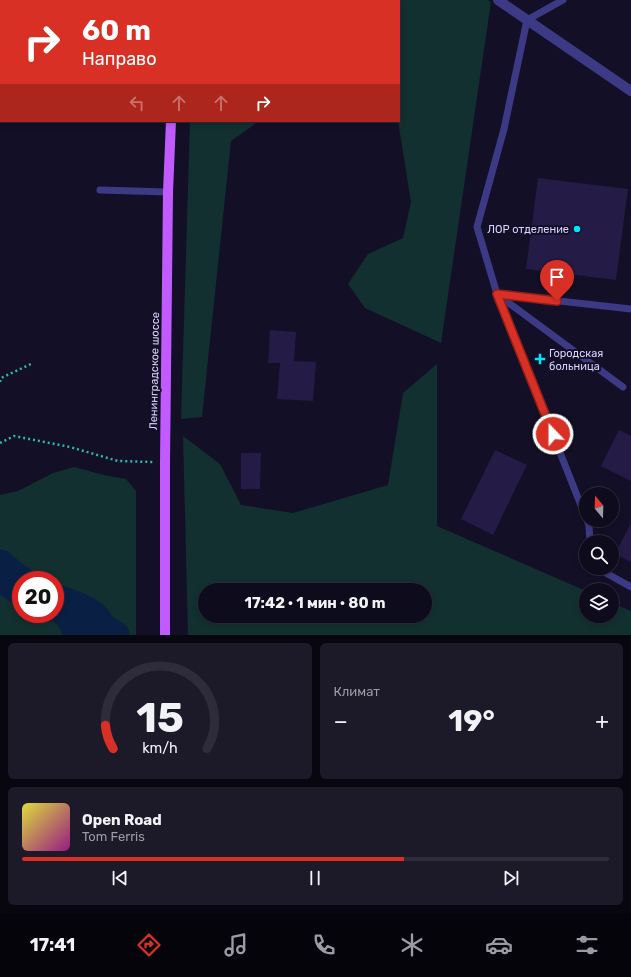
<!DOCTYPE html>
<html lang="ru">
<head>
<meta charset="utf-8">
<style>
	body { margin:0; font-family:Rubik,sans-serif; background:#1c1929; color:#f1f3f6; height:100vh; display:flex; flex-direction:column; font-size:15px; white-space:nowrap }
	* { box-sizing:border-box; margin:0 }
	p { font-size:13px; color:#9b9ba3 }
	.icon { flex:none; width:22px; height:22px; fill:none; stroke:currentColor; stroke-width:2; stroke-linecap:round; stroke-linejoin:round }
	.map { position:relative; height:635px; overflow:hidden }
	.panel { display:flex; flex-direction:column; gap:8px; padding:8px; background:#08060f; flex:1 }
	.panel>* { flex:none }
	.top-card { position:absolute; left:0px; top:0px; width:400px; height:122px; box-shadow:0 2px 6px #0003,0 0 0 1px #2e2b3b; background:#d93025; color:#fff; overflow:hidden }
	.needle { width:26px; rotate:341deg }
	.controls { position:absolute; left:579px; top:487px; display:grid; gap:8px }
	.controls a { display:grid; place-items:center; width:40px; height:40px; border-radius:50%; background:#0e0b1c; box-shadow:0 2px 6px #0003,0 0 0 1px #2e2b3b; font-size:20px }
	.speed { position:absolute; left:12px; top:571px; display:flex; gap:8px; font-size:20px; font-weight:700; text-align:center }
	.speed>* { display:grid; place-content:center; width:52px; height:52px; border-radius:50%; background:#0e0b1c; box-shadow:0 2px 6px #0003,0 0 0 1px #2e2b3b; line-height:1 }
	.speed .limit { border:6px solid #d22; background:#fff; color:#111 }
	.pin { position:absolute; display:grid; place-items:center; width:34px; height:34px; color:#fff; margin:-41px -17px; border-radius:50% 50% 50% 0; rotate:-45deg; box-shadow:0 0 4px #0007 }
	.pin .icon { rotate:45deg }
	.me { position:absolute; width:44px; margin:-22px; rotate:338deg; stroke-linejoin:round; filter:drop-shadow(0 0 3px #0008) }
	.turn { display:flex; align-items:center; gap:14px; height:84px; padding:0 16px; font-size:18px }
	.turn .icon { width:52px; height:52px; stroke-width:2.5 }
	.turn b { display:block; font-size:28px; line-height:34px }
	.lanes { display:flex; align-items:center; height:38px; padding:0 16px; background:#0003; justify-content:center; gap:20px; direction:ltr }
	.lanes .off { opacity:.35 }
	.big { font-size:30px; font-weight:700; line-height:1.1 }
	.panel .widget { flex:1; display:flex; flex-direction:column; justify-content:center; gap:6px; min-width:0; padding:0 14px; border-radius:6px; background:#1c1929 }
	.panel .dial { align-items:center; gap:0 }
	.dial svg { height:104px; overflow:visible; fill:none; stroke:#2e2b3b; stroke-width:7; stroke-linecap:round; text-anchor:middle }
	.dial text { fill:#f1f3f6; stroke:none }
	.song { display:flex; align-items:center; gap:12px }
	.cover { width:48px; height:48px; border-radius:6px; background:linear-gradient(135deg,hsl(60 70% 55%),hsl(310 70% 35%)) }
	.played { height:4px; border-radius:2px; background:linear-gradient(90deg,#d93025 65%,#2e2b3b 65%) }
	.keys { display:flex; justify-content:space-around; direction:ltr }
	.heat { display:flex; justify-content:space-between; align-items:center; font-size:22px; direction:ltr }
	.panel .tiles { flex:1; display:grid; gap:8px; grid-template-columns:1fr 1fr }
	.widget:last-child { grid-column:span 2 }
	.trip { position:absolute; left:198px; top:583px; width:234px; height:40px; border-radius:20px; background:#0e0b1c; box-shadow:0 2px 6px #0003,0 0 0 1px #2e2b3b; font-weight:700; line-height:40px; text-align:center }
	.tabs { display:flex; height:64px; justify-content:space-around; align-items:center; background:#06040b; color:#9b9ba3 }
	.tabs .icon { width:28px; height:28px }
	.tabs .selected { color:#d93025 }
	.tabs b { font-size:18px; color:#f1f3f6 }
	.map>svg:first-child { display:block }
	.green { fill:#12302f; fill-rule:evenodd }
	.water { fill:#0a1f44 }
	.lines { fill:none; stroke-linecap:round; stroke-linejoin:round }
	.river { stroke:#0a1f44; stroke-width:29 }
	.building { fill:#241b47 }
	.path { stroke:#2fb8b0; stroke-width:2.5; stroke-dasharray:2 3; stroke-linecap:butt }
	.lane { stroke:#3d3a85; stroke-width:7 }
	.street { stroke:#3d3a85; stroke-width:10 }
	.primary { stroke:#c25bff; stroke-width:10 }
	.route-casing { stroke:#8d1f18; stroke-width:10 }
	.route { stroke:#d93025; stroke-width:7 }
	.poi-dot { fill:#00e5ff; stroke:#130f26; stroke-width:1.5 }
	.labels { text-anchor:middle; stroke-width:4; stroke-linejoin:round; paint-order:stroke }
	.poi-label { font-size:11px; fill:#d9d4ff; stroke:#130f26; text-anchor:end }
	.street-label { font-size:11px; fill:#d9d4ff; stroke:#130f26 }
</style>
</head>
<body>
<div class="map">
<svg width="631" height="635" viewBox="0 0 631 635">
	<rect width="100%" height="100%" fill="#130f26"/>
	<!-- green -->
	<g class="green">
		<path d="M194,0H488L491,2L441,343L365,308L348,284L368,254L403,238L411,202L398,121H399V1H194Z"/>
		<path d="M190,121H259L231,141L202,417L181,419Z"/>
		<path d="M437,364V526L586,591V616H612V603L631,611V635H188L183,436L220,464L241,505L293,513L388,485L403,393ZM205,590H425V616H205Z"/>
		<path d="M74,467L104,475L126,479L136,491V635H0V495L18,491L53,473ZM21,580H55V614H21Z"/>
	</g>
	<!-- water -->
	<g class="water">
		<path d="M6,582H21V609L0,595V583Z"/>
		<path d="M55,584C71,587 119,603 111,624C110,630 106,633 101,635H63C57,619 48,618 33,614H55Z"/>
	</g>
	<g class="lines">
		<!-- river -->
		<g class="river">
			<path d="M0,564L14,576L21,580"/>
			<path d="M55,600L115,635"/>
		</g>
	</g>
	<!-- building -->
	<g class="building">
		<path d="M538,178L628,189L616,280L526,269Z"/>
		<path d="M270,330L296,332L294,361L316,362L313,401L277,399L280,363H268Z"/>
		<path d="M619,430L631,436V481L601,466Z"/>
		<path d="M495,450L527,465L493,535L461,519Z"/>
		<path d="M241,453H261L260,489H241Z"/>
		<path d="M631,523V562L615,554Z"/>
	</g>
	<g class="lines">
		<!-- path -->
		<g class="path">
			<path d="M0,382L1,378L33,363"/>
			<path d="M0,443L14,436L70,447L118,461L153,462"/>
		</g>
		<!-- lane -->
		<g class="lane">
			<path d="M563,0L527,20L504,129L477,227L497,294L586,518"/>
			<path d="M100,190L168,192"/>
			<path d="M497,294L631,309"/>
			<path d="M498,295L623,387"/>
			<path d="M587,520L589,526L590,542"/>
			<path d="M597,568L631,587"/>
		</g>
		<!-- street -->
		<path class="street" d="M498,0L631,91"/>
		<!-- primary -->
		<g class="primary">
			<path d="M175,1V0"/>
			<path d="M165,635V462L168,192L171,121"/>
		</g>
	</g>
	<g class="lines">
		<defs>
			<path id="route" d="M553,434L497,294L557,301"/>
		</defs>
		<!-- route casing -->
		<use href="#route" class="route-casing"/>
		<!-- route -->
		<use href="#route" class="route"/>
	</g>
	<!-- markers -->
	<g class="poi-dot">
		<circle cx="577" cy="229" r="4"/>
		<path d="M538 353h4v4h4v4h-4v4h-4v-4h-4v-4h4z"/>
	</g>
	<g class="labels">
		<!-- poi labels -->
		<g class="poi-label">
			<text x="569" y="233">ЛОР отделение</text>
			<text x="549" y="357" text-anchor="start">Городская<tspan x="549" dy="13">больница</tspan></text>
		</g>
		<!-- street labels -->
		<g class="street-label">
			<text transform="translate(154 371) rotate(-89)" y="4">Ленинградское шоссе</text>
		</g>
	</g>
</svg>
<div class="controls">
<a><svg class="needle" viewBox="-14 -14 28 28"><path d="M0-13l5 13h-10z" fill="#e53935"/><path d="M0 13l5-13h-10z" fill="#9b9ba3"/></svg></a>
<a><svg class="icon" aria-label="search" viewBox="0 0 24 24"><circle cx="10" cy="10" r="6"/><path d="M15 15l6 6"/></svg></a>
<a><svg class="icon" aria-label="layers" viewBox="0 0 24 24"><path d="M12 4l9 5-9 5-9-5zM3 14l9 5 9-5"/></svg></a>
</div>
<div class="speed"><div class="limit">20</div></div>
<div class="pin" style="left:557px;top:301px;background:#d93025"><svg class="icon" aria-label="arrive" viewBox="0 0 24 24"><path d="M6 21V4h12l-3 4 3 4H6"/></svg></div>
<svg class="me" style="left:553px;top:434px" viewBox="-20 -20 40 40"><circle r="17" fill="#d93025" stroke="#fff" stroke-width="3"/><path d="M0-11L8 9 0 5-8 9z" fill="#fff"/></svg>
<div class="trip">17:42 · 1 мин · 80 m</div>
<div class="top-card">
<div class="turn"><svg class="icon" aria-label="right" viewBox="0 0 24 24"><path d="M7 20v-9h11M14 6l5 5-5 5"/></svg><div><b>60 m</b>Направо</div></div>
<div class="lanes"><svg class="icon off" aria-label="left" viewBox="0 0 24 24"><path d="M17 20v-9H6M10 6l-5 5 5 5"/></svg><svg class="icon off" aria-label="ahead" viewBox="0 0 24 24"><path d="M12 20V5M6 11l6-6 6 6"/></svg><svg class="icon off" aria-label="ahead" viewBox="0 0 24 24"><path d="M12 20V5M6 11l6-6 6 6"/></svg><svg class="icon" aria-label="right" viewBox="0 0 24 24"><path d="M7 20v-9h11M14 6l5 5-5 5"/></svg></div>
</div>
</div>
<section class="panel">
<div class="tiles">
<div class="widget dial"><svg viewBox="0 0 100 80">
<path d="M14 69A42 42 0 1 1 86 69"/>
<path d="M14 69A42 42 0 0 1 8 51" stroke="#d93025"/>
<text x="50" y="56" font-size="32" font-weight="700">15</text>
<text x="50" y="72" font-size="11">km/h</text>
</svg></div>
<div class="widget"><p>Климат</p>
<div class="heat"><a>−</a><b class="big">19°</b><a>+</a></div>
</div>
<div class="widget">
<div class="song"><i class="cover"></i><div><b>Open Road</b><p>Tom Ferris</p></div></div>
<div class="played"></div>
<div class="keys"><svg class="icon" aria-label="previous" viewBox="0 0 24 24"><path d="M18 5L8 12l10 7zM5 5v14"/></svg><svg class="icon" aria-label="pause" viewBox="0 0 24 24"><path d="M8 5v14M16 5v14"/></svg><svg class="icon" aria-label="next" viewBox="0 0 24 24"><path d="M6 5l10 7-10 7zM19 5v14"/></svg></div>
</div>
</div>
</section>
<nav class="tabs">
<b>17:41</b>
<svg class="icon selected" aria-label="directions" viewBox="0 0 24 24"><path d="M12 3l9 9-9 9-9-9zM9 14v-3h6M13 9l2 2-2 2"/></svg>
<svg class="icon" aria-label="music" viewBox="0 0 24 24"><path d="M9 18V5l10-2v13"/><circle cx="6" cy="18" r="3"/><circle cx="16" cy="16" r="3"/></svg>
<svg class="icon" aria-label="phone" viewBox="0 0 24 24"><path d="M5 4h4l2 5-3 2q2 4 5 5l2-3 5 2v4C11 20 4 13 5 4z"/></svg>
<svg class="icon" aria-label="climate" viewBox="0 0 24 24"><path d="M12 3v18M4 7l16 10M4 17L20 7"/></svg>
<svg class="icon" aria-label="car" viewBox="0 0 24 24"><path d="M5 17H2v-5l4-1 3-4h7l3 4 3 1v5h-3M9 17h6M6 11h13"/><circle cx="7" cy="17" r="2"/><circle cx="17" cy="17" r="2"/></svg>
<svg class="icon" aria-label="filters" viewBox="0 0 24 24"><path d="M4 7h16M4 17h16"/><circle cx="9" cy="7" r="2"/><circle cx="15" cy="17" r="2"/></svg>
</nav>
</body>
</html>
